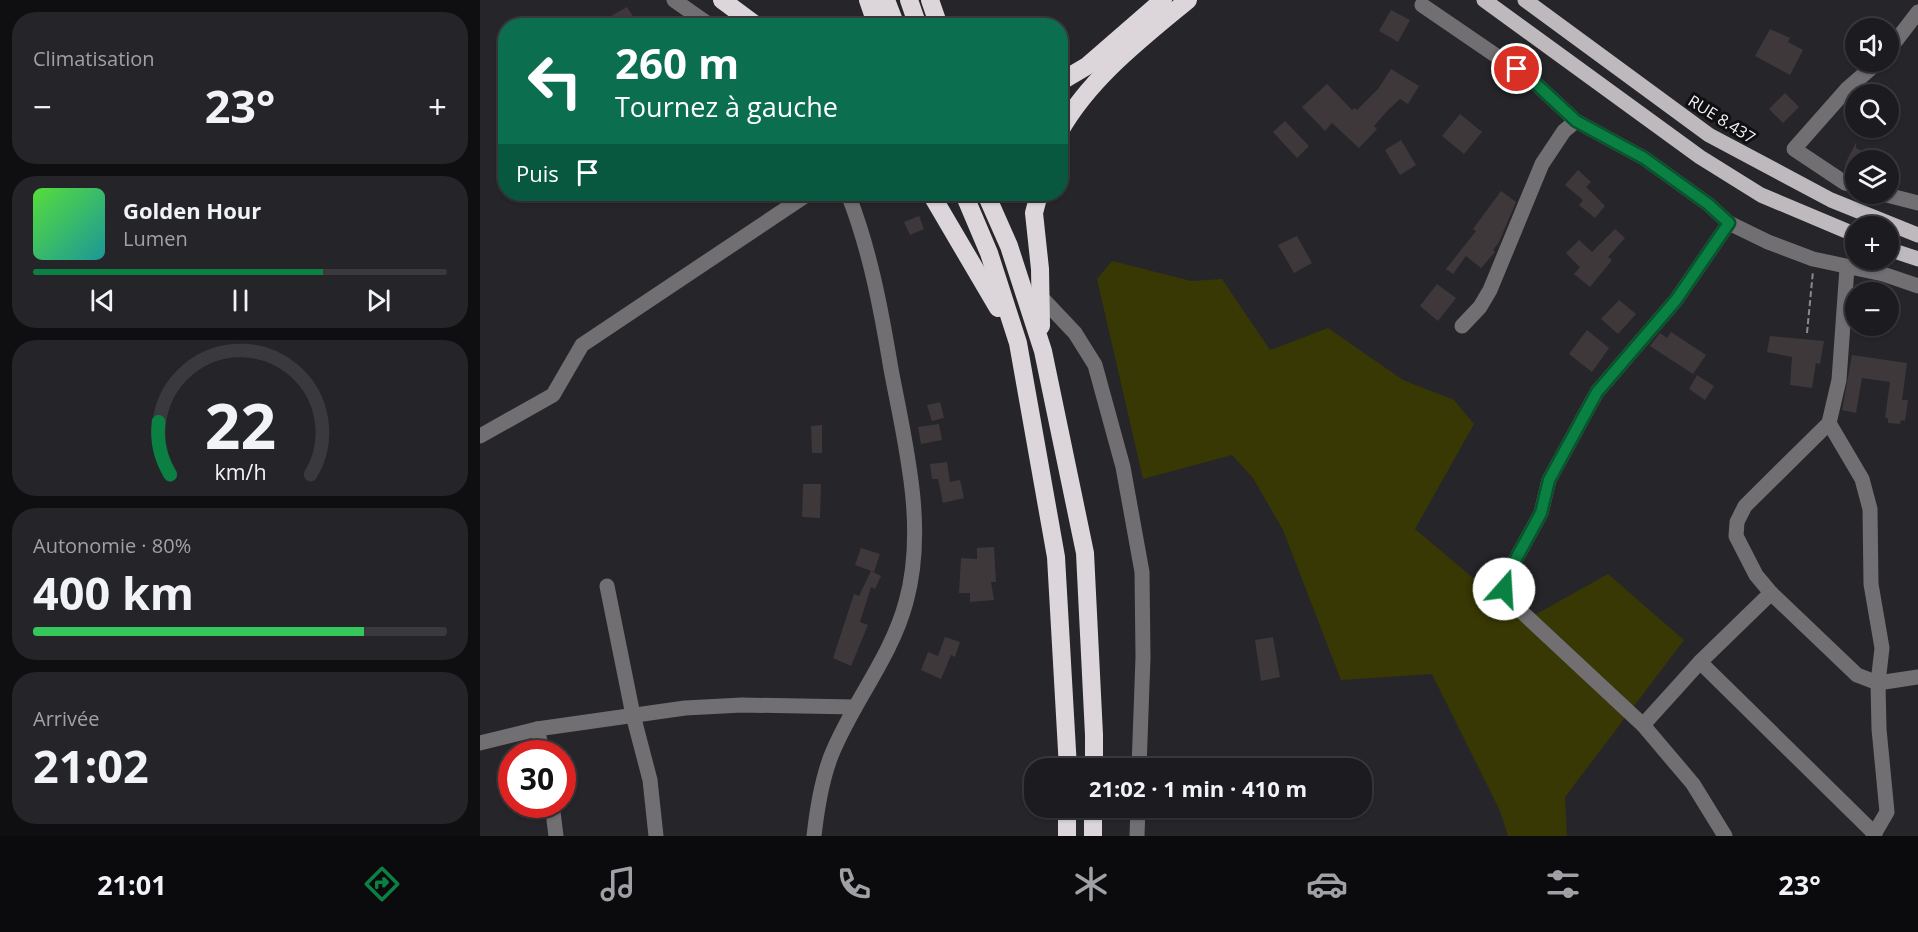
<!DOCTYPE html>
<html lang="fr">
<head>
<meta charset="utf-8">
<style>
	body { margin:0; font-family:"Open Sans",sans-serif; background:#252529; color:#f1f3f6; height:100vh; display:flex; flex-direction:column; font-size:22px; white-space:nowrap }
	* { box-sizing:border-box; margin:0 }
	p { font-size:20px; color:#a0a1a5 }
	.icon { flex:none; width:33px; height:33px; fill:none; stroke:currentColor; stroke-width:2; stroke-linecap:round; stroke-linejoin:round }
	.map { position:relative; flex:1; overflow:hidden }
	.panel { display:flex; flex-direction:column; gap:12px; padding:12px; background:#0f0f12; width:480px }
	.panel>* { flex:none }
	.guide { position:absolute; left:18px; top:18px; width:570px; height:183px; border-radius:24px; box-shadow:0 2px 4px #0004,0 0 0 2px #3a3a3e; background:#0b6e4f; color:#fff; overflow:hidden }
	.fabs { position:absolute; left:1365px; top:18px; display:grid; gap:12px }
	.fabs a { display:grid; place-items:center; width:54px; height:54px; border-radius:50%; background:#1c1c20; box-shadow:0 2px 4px #0004,0 0 0 2px #3a3a3e; font-size:30px }
	.speed { position:absolute; left:18px; top:740px; display:flex; gap:12px; font-size:30px; font-weight:700; text-align:center }
	.speed>* { display:grid; place-content:center; width:78px; height:78px; border-radius:50%; background:#1c1c20; box-shadow:0 2px 4px #0004,0 0 0 2px #3a3a3e; line-height:1 }
	.speed .limit { border:9px solid #d22; background:#fff; color:#111 }
	.pin { position:absolute; display:grid; place-items:center; width:51px; height:51px; color:#fff; margin:-26px; border:3px solid #fff; border-radius:50%; box-shadow:0 2px 6px #0007 }
	.me { position:absolute; width:66px; margin:-33px; rotate:19deg; stroke-linejoin:round; filter:drop-shadow(0 0 4px #0008) }
	.turn { display:flex; align-items:center; gap:21px; height:126px; padding:0 18px; font-size:27px }
	.turn .icon { width:78px; height:78px; stroke-width:2.5 }
	.turn b { display:block; font-size:42px; line-height:51px }
	.then { display:flex; align-items:center; height:57px; padding:0 18px; background:#0003; gap:12px; font-size:22px }
	.big { font-size:45px; font-weight:700; line-height:1.1 }
	.panel .tile { flex:1; display:flex; flex-direction:column; justify-content:center; gap:9px; min-width:0; padding:0 21px; border-radius:24px; background:#252529 }
	.panel .dial { align-items:center; gap:0 }
	.dial svg { height:156px; overflow:visible; fill:none; stroke:#3a3a3e; stroke-width:7; stroke-linecap:round; text-anchor:middle }
	.dial text { fill:#f1f3f6; stroke:none }
	.song { display:flex; align-items:center; gap:18px }
	.cover { width:72px; height:72px; border-radius:9px; background:linear-gradient(135deg,hsl(110 70% 55%),hsl(180 70% 35%)) }
	.played { height:6px; border-radius:3px; background:linear-gradient(90deg,#0b8043 70%,#3a3a3e 70%) }
	.keys { display:flex; justify-content:space-around; direction:ltr }
	.heat { display:flex; justify-content:space-between; align-items:center; font-size:33px; direction:ltr }
	.charge { height:9px; border-radius:4px; background:linear-gradient(90deg,#34c759 80%,#3a3a3e 0) }
	.trip { position:absolute; left:544px; top:758px; width:348px; height:60px; border-radius:24px; background:#1c1c20; box-shadow:0 2px 4px #0004,0 0 0 2px #3a3a3e; font-weight:700; line-height:60px; text-align:center }
	.menu { display:flex; height:96px; justify-content:space-around; align-items:center; background:#0b0b0d; color:#a0a1a5 }
	.menu .icon { width:42px; height:42px }
	.menu .current { color:#0b8043 }
	.menu b { font-size:27px; color:#f1f3f6 }
	main { display:flex; flex:1; min-height:0 }
	.map>svg:first-child { display:block }
	.green { fill:#383804 }
	.building { fill:#3e383b }
	.lines { fill:none; stroke-linecap:round; stroke-linejoin:round }
	.path { stroke:#8b8a8e; stroke-width:2; stroke-dasharray:6 3; stroke-linecap:butt }
	.minor { stroke:#716f71; stroke-width:15 }
	.major { stroke:#bdb9bd; stroke-width:15 }
	.highway { stroke:#dcd6db; stroke-width:18 }
	.route-casing { stroke:#07532c; stroke-width:15 }
	.route { stroke:#0b8043; stroke-width:10 }
	.labels { text-anchor:middle; stroke-width:6; stroke-linejoin:round; paint-order:stroke }
	.street-label { font-size:16px; fill:#f4f3f7; stroke:#0f0f11 }
</style>
</head>
<body>
<main>
<section class="panel">
<div class="tile"><p>Climatisation</p>
<div class="heat"><a>−</a><b class="big">23°</b><a>+</a></div>
</div>
<div class="tile">
<div class="song"><i class="cover"></i><div><b>Golden Hour</b><p>Lumen</p></div></div>
<div class="played"></div>
<div class="keys"><svg class="icon" aria-label="previous" viewBox="0 0 24 24"><path d="M18 5L8 12l10 7zM5 5v14"/></svg><svg class="icon" aria-label="pause" viewBox="0 0 24 24"><path d="M8 5v14M16 5v14"/></svg><svg class="icon" aria-label="next" viewBox="0 0 24 24"><path d="M6 5l10 7-10 7zM19 5v14"/></svg></div>
</div>
<div class="tile dial"><svg viewBox="0 0 100 80">
<path d="M14 69A42 42 0 1 1 86 69"/>
<path d="M14 69A42 42 0 0 1 8 42" stroke="#0b8043"/>
<text x="50" y="56" font-size="32" font-weight="700">22</text>
<text x="50" y="72" font-size="11">km/h</text>
</svg></div>
<div class="tile"><p>Autonomie · 80%</p><b class="big">400 km</b><div class="charge"></div></div>
<div class="tile"><p>Arrivée</p><b class="big">21:02</b></div>
</section>
<div class="map">
<svg width="1438" height="836" viewBox="0 0 1438 836">
	<rect width="100%" height="100%" fill="#26252a"/>
	<!-- green -->
	<path class="green" d="M632,261L711,281L742,279L790,350L848,328L923,380L974,400L994,424L935,529L1044,621L1128,574L1204,640L1085,797L1087,836H1028L1020,811L952,674L861,680L803,530L773,478L752,455L663,479L617,279Z"/>
	<!-- building -->
	<g class="building">
		<path d="M147,7L159,26H137L131,16Z"/>
		<path d="M911,10L930,20L918,42L899,31Z"/>
		<path d="M1290,29L1310,38L1308,42L1323,50L1310,75L1275,56Z"/>
		<path d="M911,69L939,86L928,104L920,99L908,110L894,126L897,129L879,148L852,123L845,131L822,107L847,84L872,110L875,108L877,110L898,89Z"/>
		<path d="M1305,93L1319,107L1303,123L1289,109Z"/>
		<path d="M980,114L1002,132L984,154L962,136Z"/>
		<path d="M805,121L829,146L817,158L793,132Z"/>
		<path d="M921,140L936,165L920,175L905,150Z"/>
		<path d="M1376,143V148L1387,154L1384,160H1376V170L1365,164Z"/>
		<path d="M1098,170L1111,182L1106,187L1125,206L1115,218L1099,205L1103,200L1085,185Z"/>
		<path d="M1021,191L1036,202L1019,242L1013,250L1015,252L1001,268L986,256L973,274L966,269L996,231L993,229Z"/>
		<path d="M439,216L444,229L430,235L424,222Z"/>
		<path d="M1135,229L1145,238L1128,257L1132,260L1110,287L1094,274L1100,267L1086,253L1099,240L1112,252Z"/>
		<path d="M817,236L832,263L814,273L798,245Z"/>
		<path d="M957,284L976,298L958,321L940,306Z"/>
		<path d="M1139,300L1156,314L1138,334L1121,319Z"/>
		<path d="M1107,330L1129,348L1112,372L1089,354Z"/>
		<path d="M1191,332L1226,355L1213,374L1170,346L1180,333L1187,338Z"/>
		<path d="M1290,336L1344,341L1340,364L1336,363L1332,388L1310,385L1312,357L1287,352Z"/>
		<path d="M1372,355L1427,363L1422,400H1428L1425,421L1421,420L1420,424L1408,423V418H1405L1410,382L1382,378L1376,413L1362,410Z"/>
		<path d="M1217,375L1234,386L1225,400L1209,389Z"/>
		<path d="M460,402L464,418L452,421L447,405Z"/>
		<path d="M459,424L462,440L441,444L438,427Z"/>
		<path d="M342,425V453H332L331,426Z"/>
		<path d="M467,462L470,482L480,480L484,498L463,503L458,479H452L450,464Z"/>
		<path d="M323,484H341L340,518L322,517Z"/>
		<path d="M514,547L516,582H511L514,600L490,602V593H479L481,558L497,559V548Z"/>
		<path d="M381,548L400,554L394,572L375,565Z"/>
		<path d="M391,571L401,576L395,589L391,587L380,622L388,625L371,666L353,658L374,594L379,596Z"/>
		<path d="M465,637L480,642L475,657L471,655L461,679L441,670L448,652L458,656Z"/>
		<path d="M793,637L800,677L781,681L775,640Z"/>
	</g>
	<g class="lines">
		<!-- path -->
		<path class="path" d="M1327,333L1333,271"/>
		<!-- minor -->
		<g class="minor">
			<path d="M194,0L231,26"/>
			<path d="M942,5L1053,81L1096,121L1164,158L1228,204L1249,223L1288,242L1333,259L1403,274L1438,286"/>
			<path d="M1408,51L1438,12"/>
			<path d="M1376,186L1365,183L1314,149L1367,89L1398,62"/>
			<path d="M1403,194L1438,203"/>
			<path d="M1367,268L1359,380L1349,423L1265,506L1257,522L1256,536L1276,575L1291,593L1377,675L1398,683L1438,677"/>
			<path d="M560,296L595,333L615,365L643,467L662,572L663,657L659,768"/>
			<path d="M982,326L1000,307L1010,290L1062,164L1084,131L1096,121"/>
			<path d="M1349,423L1382,479L1390,509L1391,584L1402,648L1398,683L1399,729L1407,812L1393,836"/>
			<path d="M0,436L73,395L102,345L328,194"/>
			<path d="M127,586L153,715L170,780L176,836"/>
			<path d="M1220,662L1395,834"/>
			<path d="M1163,725L1220,662L1291,593"/>
			<path d="M57,729L63,753"/>
			<path d="M0,743L57,729L205,708L262,705L375,707"/>
			<path d="M72,804L76,836"/>
			<path d="M334,836C337,809 341,782 351,756C372,703 411,658 426,602C447,526 425,444 411,369C401,309 390,250 368,194"/>
			<path d="M657,836L658,807"/>
			<path d="M1245,836L1213,784L1163,725L1029,600L1024,589L1026,577L1061,513L1069,480L1117,392L1196,300L1249,223"/>
		</g>
		<!-- major -->
		<g class="major">
			<path d="M1004,0L1220,157L1281,195L1376,235"/>
			<path d="M1045,0L1229,135L1351,200L1438,235"/>
			<path d="M1408,249L1438,259"/>
		</g>
		<!-- highway -->
		<g class="highway">
			<path d="M242,0L277,26"/>
			<path d="M388,0L397,26"/>
			<path d="M406,0L416,26"/>
			<path d="M429,0L438,26"/>
			<path d="M450,0L459,26"/>
			<path d="M580,82L607,66L683,0"/>
			<path d="M580,131C610,78 662,38 708,0"/>
			<path d="M451,194L518,308"/>
			<path d="M484,194L509,253L538,343L576,557L588,768"/>
			<path d="M506,194L529,246L563,351L605,553L614,735V768"/>
			<path d="M559,194L554,213L560,269L561,326"/>
			<path d="M587,836V807"/>
			<path d="M613,836V807"/>
		</g>
	</g>
	<g class="lines">
		<defs>
			<path id="route" d="M1024,589L1026,577L1061,513L1069,480L1117,392L1196,300L1249,223L1228,204L1164,158L1096,121L1053,81L1037,69"/>
		</defs>
		<!-- route casing -->
		<use href="#route" class="route-casing"/>
		<!-- route -->
		<use href="#route" class="route"/>
	</g>
	<g class="labels">
		<!-- street labels -->
		<g class="street-label">
			<text transform="translate(1242 119) rotate(32)" y="6">RUE 8.437</text>
		</g>
	</g>
</svg>
<div class="fabs">
<a><svg class="icon" aria-label="sound" viewBox="0 0 24 24"><path d="M4 9h4l5-4v14l-5-4H4zM17 9q2 3 0 6"/></svg></a>
<a><svg class="icon" aria-label="search" viewBox="0 0 24 24"><circle cx="10" cy="10" r="6"/><path d="M15 15l6 6"/></svg></a>
<a><svg class="icon" aria-label="layers" viewBox="0 0 24 24"><path d="M12 4l9 5-9 5-9-5zM3 14l9 5 9-5"/></svg></a>
<a>+</a>
<a>−</a>
</div>
<div class="speed"><div class="limit">30</div></div>
<div class="pin" style="left:1037px;top:69px;background:#d93025"><svg class="icon" aria-label="arrive" viewBox="0 0 24 24"><path d="M6 21V4h12l-3 4 3 4H6"/></svg></div>
<svg class="me" style="left:1024px;top:589px" viewBox="-20 -20 40 40"><circle r="19" fill="#fff"/><path d="M0-13L10 11 0 6-10 11z" fill="#0b8043"/></svg>
<div class="trip">21:02 · 1 min · 410 m</div>
<div class="guide">
<div class="turn"><svg class="icon" aria-label="left" viewBox="0 0 24 24"><path d="M17 20v-9H6M10 6l-5 5 5 5"/></svg><div><b>260 m</b>Tournez à gauche</div></div>
<div class="then">Puis<svg class="icon" aria-label="arrive" viewBox="0 0 24 24"><path d="M6 21V4h12l-3 4 3 4H6"/></svg></div>
</div>
</div>
</main>
<nav class="menu">
<b>21:01</b>
<svg class="icon current" aria-label="directions" viewBox="0 0 24 24"><path d="M12 3l9 9-9 9-9-9zM9 14v-3h6M13 9l2 2-2 2"/></svg>
<svg class="icon" aria-label="music" viewBox="0 0 24 24"><path d="M9 18V5l10-2v13"/><circle cx="6" cy="18" r="3"/><circle cx="16" cy="16" r="3"/></svg>
<svg class="icon" aria-label="phone" viewBox="0 0 24 24"><path d="M5 4h4l2 5-3 2q2 4 5 5l2-3 5 2v4C11 20 4 13 5 4z"/></svg>
<svg class="icon" aria-label="climate" viewBox="0 0 24 24"><path d="M12 3v18M4 7l16 10M4 17L20 7"/></svg>
<svg class="icon" aria-label="car" viewBox="0 0 24 24"><path d="M5 17H2v-5l4-1 3-4h7l3 4 3 1v5h-3M9 17h6M6 11h13"/><circle cx="7" cy="17" r="2"/><circle cx="17" cy="17" r="2"/></svg>
<svg class="icon" aria-label="filters" viewBox="0 0 24 24"><path d="M4 7h16M4 17h16"/><circle cx="9" cy="7" r="2"/><circle cx="15" cy="17" r="2"/></svg>
<b>23°</b>
</nav>
</body>
</html>
